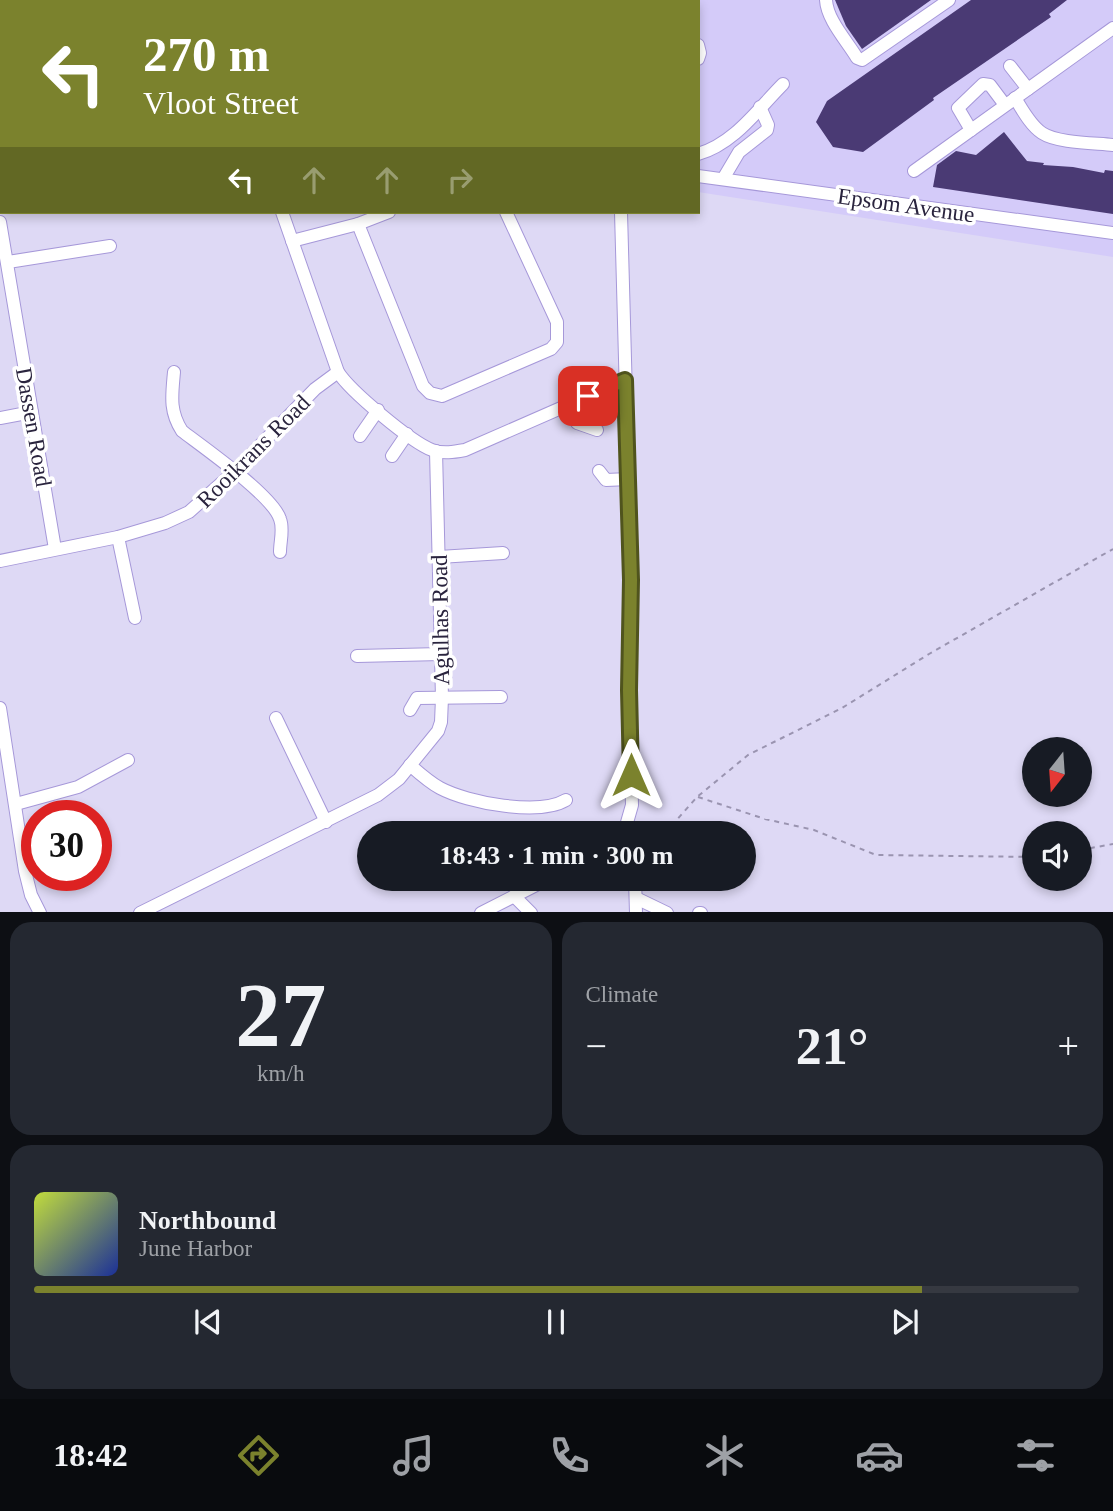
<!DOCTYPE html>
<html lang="en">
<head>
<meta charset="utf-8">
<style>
	body { margin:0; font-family:Georgia,serif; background:#242831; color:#f1f3f6; height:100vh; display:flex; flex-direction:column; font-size:26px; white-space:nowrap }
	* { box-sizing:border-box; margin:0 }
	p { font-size:23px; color:#9ea1a6 }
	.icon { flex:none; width:38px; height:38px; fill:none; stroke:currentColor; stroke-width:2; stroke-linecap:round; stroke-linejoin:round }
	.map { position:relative; height:912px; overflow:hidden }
	.sheet { display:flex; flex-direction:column; gap:10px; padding:10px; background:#0d0f14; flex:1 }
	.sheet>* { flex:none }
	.guide { position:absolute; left:0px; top:0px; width:700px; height:214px; box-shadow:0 4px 10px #0003; background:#7b822d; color:#fff; overflow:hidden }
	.needle { width:46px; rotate:197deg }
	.controls { position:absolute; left:1022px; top:737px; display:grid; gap:14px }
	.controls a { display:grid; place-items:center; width:70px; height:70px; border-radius:50%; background:#171b24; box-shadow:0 4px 10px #0003; font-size:35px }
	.speed { position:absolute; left:21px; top:800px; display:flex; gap:14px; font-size:35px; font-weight:700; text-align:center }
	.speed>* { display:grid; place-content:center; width:91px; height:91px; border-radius:50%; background:#171b24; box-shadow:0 4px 10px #0003; line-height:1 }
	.speed .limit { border:10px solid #d22; background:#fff; color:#111 }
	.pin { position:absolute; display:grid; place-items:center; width:60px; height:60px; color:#fff; margin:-30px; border-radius:14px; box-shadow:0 4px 10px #0006 }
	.me { position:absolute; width:77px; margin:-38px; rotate:0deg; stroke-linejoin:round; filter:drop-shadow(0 0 5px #0008) }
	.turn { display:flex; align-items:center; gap:24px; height:147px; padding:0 28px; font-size:32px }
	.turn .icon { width:91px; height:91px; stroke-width:2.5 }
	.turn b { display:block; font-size:49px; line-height:60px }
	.lanes { display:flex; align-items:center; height:66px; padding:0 28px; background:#0003; justify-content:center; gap:35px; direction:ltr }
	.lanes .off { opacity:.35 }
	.big { font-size:52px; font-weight:700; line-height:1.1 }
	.sheet .tile { flex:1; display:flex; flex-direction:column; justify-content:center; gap:10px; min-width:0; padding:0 24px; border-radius:21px; background:#242831 }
	.sheet .dial { align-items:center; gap:0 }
	.dial b { font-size:91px; line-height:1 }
	.song { display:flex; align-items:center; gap:21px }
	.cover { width:84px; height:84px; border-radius:10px; background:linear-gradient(135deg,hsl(70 70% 55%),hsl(230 70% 35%)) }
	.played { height:7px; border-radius:4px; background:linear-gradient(90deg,#7b822d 85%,#363941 85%) }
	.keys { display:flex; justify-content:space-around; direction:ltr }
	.heat { display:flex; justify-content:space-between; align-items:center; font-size:38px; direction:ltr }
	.sheet .tiles { flex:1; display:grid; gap:10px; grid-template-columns:1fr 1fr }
	.tile:last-child { grid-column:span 2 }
	.trip { position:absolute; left:357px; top:821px; width:399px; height:70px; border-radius:35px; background:#171b24; box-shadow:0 4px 10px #0003; font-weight:700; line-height:70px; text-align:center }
	.tabs { display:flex; height:112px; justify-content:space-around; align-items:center; background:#090b0e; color:#9ea1a6 }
	.tabs .icon { width:49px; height:49px }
	.tabs .active { color:#7b822d }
	.tabs b { font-size:32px; color:#f1f3f6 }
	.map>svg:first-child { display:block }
	.built { fill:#d4cbf9 }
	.building { fill:#4a3a74 }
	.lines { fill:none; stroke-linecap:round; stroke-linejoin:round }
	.minor-casing { stroke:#a698d9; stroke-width:14 }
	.path { stroke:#9a94b0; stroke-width:2; stroke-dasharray:5 5; stroke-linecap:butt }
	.minor { stroke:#fff; stroke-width:12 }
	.route-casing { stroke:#50541d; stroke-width:18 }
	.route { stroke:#7b822d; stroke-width:12 }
	.labels { text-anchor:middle; stroke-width:7; stroke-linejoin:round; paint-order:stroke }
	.street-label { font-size:23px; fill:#2a243e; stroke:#fff }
</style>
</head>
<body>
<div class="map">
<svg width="1113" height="913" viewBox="0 0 1113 913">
	<rect width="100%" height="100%" fill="#ded9f5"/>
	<!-- built -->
	<path class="built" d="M631,0H1113V257L698,192V2Z"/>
	<!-- building -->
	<g class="building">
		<path d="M835,0H931L862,49L846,26Z"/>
		<path d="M971,0H1067L1049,14L1051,17L933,98L934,100L863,152L833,147L816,122L827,101Z"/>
		<path d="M1004,132L1027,161L1044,163L1043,165L1073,167L1104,173L1105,170L1113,171V214L933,187L937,165L956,151L976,155Z"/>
	</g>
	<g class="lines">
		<defs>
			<g id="minor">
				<path d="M230,0L231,2"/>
				<path d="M471,0L473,2"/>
				<path d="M527,0L530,2"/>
				<path d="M617,0V2"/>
				<path d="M826,0C827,20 847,41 857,58L862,60L949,0"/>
				<path d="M502,2L504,0"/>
				<path d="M698,45L700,53L698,59"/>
				<path d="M1010,66L1028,89"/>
				<path d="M0,88H2"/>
				<path d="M1015,98C1022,109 1030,125 1042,133C1057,143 1095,143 1113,145"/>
				<path d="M971,130L958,108L983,84L990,85L1005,105"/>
				<path d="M698,154C734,144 758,109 783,84"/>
				<path d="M914,171L1113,28"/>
				<path d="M698,176L1113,233"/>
				<path d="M723,179L739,152L767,130L768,125L760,107"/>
				<path d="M282,212L338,372C350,391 411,442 432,450C443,454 454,452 465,450L625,380"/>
				<path d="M621,212L631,580L629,690L632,805L624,833"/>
				<path d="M0,222L55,549"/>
				<path d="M358,224L423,386L430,393L442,396L551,349L557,342V322L506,212"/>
				<path d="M292,241L358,224L389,212"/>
				<path d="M8,262L110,246"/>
				<path d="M174,372C172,395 169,411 182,431C203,447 273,496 280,519C284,529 280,541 280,552"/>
				<path d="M569,403L577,423L597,430"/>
				<path d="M0,418L32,412"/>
				<path d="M360,436L378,410"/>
				<path d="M392,456L407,434"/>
				<path d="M599,471L606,480L629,479"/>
				<path d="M118,537L135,618"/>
				<path d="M439,557L503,553"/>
				<path d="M0,561L118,537L165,523L189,512L235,471L315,389L338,372"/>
				<path d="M357,656L441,654"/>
				<path d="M0,708L25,871L31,895L40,913"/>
				<path d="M410,710L417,698L501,697"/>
				<path d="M276,718L326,822"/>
				<path d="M410,765C419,773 429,782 440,788C468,803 539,816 566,800"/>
				<path d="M16,804L78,787L128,760"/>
				<path d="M635,878L636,913"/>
				<path d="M514,896L531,913"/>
				<path d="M636,898L667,913"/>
				<path d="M140,913L378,795L399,779L438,731L441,722L442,698L436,451"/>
				<path d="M481,913L550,878"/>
				<path d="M699,913H701"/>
			</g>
		</defs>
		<!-- minor casing -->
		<use href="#minor" class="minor-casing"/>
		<!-- path -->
		<g class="path">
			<path d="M698,797L765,819L814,830L876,855L1034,857"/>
			<path d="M665,833L697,797L748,755L842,708L929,654L1113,549"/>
			<path d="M1080,850L1113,844"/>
		</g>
		<!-- minor -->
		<use href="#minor" class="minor"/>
	</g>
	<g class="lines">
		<defs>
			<path id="route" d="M588,396L625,380L631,580L629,690L631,775"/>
		</defs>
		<!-- route casing -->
		<use href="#route" class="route-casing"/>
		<!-- route -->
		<use href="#route" class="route"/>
	</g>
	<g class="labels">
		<!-- street labels -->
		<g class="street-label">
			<text transform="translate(906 205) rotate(8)" y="8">Epsom Avenue</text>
			<text transform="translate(34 427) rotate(80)" y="8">Dassen Road</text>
			<text transform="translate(253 451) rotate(-45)" y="8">Rooikrans Road</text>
			<text transform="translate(440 620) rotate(-91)" y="8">Agulhas Road</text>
		</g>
	</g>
</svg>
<div class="controls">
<a><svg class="needle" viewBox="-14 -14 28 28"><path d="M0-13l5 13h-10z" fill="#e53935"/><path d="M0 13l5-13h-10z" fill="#9ea1a6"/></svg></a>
<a><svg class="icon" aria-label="sound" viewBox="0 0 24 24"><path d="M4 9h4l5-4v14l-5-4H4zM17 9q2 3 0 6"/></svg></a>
</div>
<div class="speed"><div class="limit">30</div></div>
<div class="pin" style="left:588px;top:396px;background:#d93025"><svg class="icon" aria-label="arrive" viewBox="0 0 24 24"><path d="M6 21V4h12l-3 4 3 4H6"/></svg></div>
<svg class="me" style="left:631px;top:775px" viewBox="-20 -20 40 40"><path d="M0-17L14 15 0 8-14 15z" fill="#7b822d" stroke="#fff" stroke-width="4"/></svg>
<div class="trip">18:43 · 1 min · 300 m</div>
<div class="guide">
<div class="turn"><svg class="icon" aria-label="left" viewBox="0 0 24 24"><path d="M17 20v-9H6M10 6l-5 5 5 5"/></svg><div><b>270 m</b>Vloot Street</div></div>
<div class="lanes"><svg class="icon" aria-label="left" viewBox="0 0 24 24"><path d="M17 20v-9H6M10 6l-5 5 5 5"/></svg><svg class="icon off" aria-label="ahead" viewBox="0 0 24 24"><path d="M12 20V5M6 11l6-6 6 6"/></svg><svg class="icon off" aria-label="ahead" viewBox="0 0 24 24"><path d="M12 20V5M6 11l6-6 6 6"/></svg><svg class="icon off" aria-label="right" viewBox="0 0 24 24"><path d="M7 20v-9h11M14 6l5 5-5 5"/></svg></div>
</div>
</div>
<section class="sheet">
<div class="tiles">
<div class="tile dial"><b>27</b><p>km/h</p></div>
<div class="tile"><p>Climate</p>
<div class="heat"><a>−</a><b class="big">21°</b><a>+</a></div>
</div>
<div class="tile">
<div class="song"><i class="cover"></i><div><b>Northbound</b><p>June Harbor</p></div></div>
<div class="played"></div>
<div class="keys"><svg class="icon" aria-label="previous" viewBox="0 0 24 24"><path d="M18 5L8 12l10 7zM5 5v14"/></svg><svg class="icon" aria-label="pause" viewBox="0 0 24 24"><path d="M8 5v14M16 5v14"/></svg><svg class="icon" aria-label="next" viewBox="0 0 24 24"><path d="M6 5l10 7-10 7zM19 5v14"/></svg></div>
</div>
</div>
</section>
<nav class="tabs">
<b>18:42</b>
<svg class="icon active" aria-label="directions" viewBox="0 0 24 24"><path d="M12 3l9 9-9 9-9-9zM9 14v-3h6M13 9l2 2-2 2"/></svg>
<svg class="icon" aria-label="music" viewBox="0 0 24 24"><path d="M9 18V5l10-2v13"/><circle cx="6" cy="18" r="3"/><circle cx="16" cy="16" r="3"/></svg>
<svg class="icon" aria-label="phone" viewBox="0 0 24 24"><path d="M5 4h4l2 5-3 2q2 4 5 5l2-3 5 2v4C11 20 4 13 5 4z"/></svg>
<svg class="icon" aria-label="climate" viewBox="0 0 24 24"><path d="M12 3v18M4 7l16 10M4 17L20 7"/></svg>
<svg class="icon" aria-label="car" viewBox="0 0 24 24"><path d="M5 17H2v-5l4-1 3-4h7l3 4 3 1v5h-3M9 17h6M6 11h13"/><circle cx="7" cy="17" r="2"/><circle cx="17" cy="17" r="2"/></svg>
<svg class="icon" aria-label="filters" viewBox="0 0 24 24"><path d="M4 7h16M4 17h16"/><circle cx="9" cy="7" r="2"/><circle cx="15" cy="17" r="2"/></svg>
</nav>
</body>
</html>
